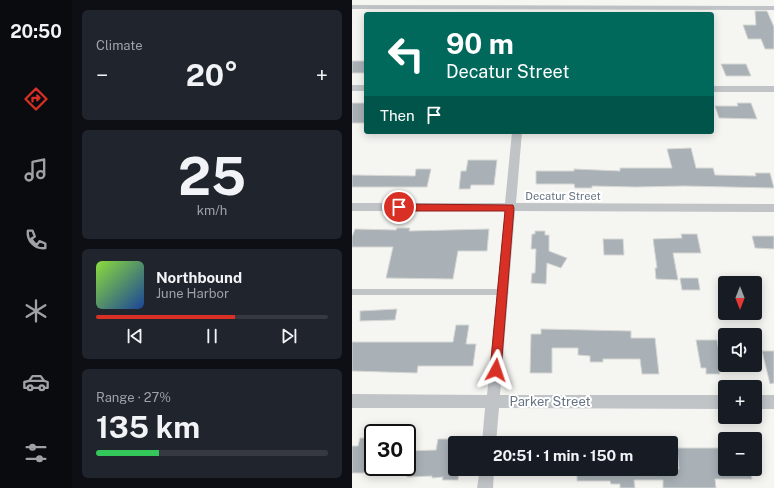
<!DOCTYPE html>
<html lang="en">
<head>
<meta charset="utf-8">
<style>
	body { margin:0; font-family:"Public Sans",sans-serif; background:#20242c; color:#f1f3f6; height:100vh; display:flex; flex-direction:column; font-size:15px; white-space:nowrap }
	* { box-sizing:border-box; margin:0 }
	p { font-size:13px; color:#9ea1a6 }
	.icon { flex:none; width:22px; height:22px; fill:none; stroke:currentColor; stroke-width:2; stroke-linecap:round; stroke-linejoin:round }
	.map { position:relative; flex:1; overflow:hidden }
	.drawer { display:flex; flex-direction:column; gap:10px; padding:10px; background:#0d0f14; width:280px }
	.drawer>* { flex:none }
	.top-card { position:absolute; left:12px; top:12px; width:350px; height:122px; border-radius:4px; box-shadow:0 2px 10px #0003; background:#00695c; color:#fff; overflow:hidden }
	.needle { width:26px; rotate:180deg }
	.controls { position:absolute; left:366px; top:276px; display:grid; gap:8px }
	.controls a { display:grid; place-items:center; width:44px; height:44px; border-radius:4px; background:#171b24; box-shadow:0 2px 10px #0003; font-size:20px }
	.speed { position:absolute; left:12px; top:424px; display:flex; gap:8px; font-size:20px; font-weight:700; text-align:center }
	.speed>* { display:grid; place-content:center; width:52px; height:52px; border-radius:50%; background:#171b24; box-shadow:0 2px 10px #0003; line-height:1 }
	.speed .limit { border:2px solid #111; border-radius:6px; background:#fff; color:#111 }
	.pin { position:absolute; display:grid; place-items:center; width:34px; height:34px; color:#fff; margin:-17px; border:2px solid #fff; border-radius:50%; box-shadow:0 1px 4px #0007 }
	.me { position:absolute; width:44px; margin:-22px; rotate:5deg; stroke-linejoin:round; filter:drop-shadow(0 0 3px #0008) }
	.turn { display:flex; align-items:center; gap:14px; height:84px; padding:0 16px; font-size:18px }
	.turn .icon { width:52px; height:52px; stroke-width:2.5 }
	.turn b { display:block; font-size:28px; line-height:34px }
	.then { display:flex; align-items:center; height:38px; padding:0 16px; background:#0003; gap:8px; font-size:15px }
	.big { font-size:30px; font-weight:700; line-height:1.1 }
	.drawer .card { flex:1; display:flex; flex-direction:column; justify-content:center; gap:6px; min-width:0; padding:0 14px; border-radius:6px; background:#20242c }
	.drawer .dial { align-items:center; gap:0 }
	.dial b { font-size:52px; line-height:1 }
	.song { display:flex; align-items:center; gap:12px }
	.cover { width:48px; height:48px; border-radius:6px; background:linear-gradient(135deg,hsl(90 70% 55%),hsl(220 70% 35%)) }
	.played { height:4px; border-radius:2px; background:linear-gradient(90deg,#d93025 60%,#363941 60%) }
	.keys { display:flex; justify-content:space-around; direction:ltr }
	.heat { display:flex; justify-content:space-between; align-items:center; font-size:22px; direction:ltr }
	.charge { height:6px; border-radius:3px; background:linear-gradient(90deg,#34c759 27%,#363941 0) }
	.trip { position:absolute; left:96px; top:436px; width:230px; height:40px; border-radius:4px; background:#171b24; box-shadow:0 2px 10px #0003; font-weight:700; line-height:40px; text-align:center }
	main { display:flex; flex:1; min-height:0 }
	.menu { display:flex; flex-direction:column; width:72px; justify-content:space-around; align-items:center; background:#090b0e; color:#9ea1a6 }
	.menu .icon { width:28px; height:28px }
	.menu .active { color:#d93025 }
	.menu b { font-size:18px; color:#f1f3f6 }
	.map>svg:first-child { display:block }
	.building { fill:#a9b1b6; stroke:#d6d7d4 }
	.lines { fill:none; stroke-linecap:round; stroke-linejoin:round }
	.lane { fill:#c0c4c7; fill-rule:evenodd }
	.street { fill:#c0c4c7; fill-rule:evenodd }
	.route { fill:#d93025; stroke:#8d1f18 }
	.labels { text-anchor:middle; stroke-width:4; stroke-linejoin:round; paint-order:stroke }
	.street-label { font-size:11px; fill:#657382; stroke:#fff }
	.near-street-label { font-size:13px; fill:#657382; stroke:#fff }
</style>
</head>
<body>
<main>
<nav class="menu">
<b>20:50</b>
<svg class="icon active" aria-label="directions" viewBox="0 0 24 24"><path d="M12 3l9 9-9 9-9-9zM9 14v-3h6M13 9l2 2-2 2"/></svg>
<svg class="icon" aria-label="music" viewBox="0 0 24 24"><path d="M9 18V5l10-2v13"/><circle cx="6" cy="18" r="3"/><circle cx="16" cy="16" r="3"/></svg>
<svg class="icon" aria-label="phone" viewBox="0 0 24 24"><path d="M5 4h4l2 5-3 2q2 4 5 5l2-3 5 2v4C11 20 4 13 5 4z"/></svg>
<svg class="icon" aria-label="climate" viewBox="0 0 24 24"><path d="M12 3v18M4 7l16 10M4 17L20 7"/></svg>
<svg class="icon" aria-label="car" viewBox="0 0 24 24"><path d="M5 17H2v-5l4-1 3-4h7l3 4 3 1v5h-3M9 17h6M6 11h13"/><circle cx="7" cy="17" r="2"/><circle cx="17" cy="17" r="2"/></svg>
<svg class="icon" aria-label="filters" viewBox="0 0 24 24"><path d="M4 7h16M4 17h16"/><circle cx="9" cy="7" r="2"/><circle cx="15" cy="17" r="2"/></svg>
</nav>
<section class="drawer">
<div class="card"><p>Climate</p>
<div class="heat"><a>−</a><b class="big">20°</b><a>+</a></div>
</div>
<div class="card dial"><b>25</b><p>km/h</p></div>
<div class="card">
<div class="song"><i class="cover"></i><div><b>Northbound</b><p>June Harbor</p></div></div>
<div class="played"></div>
<div class="keys"><svg class="icon" aria-label="previous" viewBox="0 0 24 24"><path d="M18 5L8 12l10 7zM5 5v14"/></svg><svg class="icon" aria-label="pause" viewBox="0 0 24 24"><path d="M8 5v14M16 5v14"/></svg><svg class="icon" aria-label="next" viewBox="0 0 24 24"><path d="M6 5l10 7-10 7zM19 5v14"/></svg></div>
</div>
<div class="card"><p>Range · 27%</p><b class="big">135 km</b><div class="charge"></div></div>
</section>
<div class="map">
<svg width="422" height="488" viewBox="0 0 422 488">
	<rect width="100%" height="100%" fill="#f5f5f2"/>
	<!-- building -->
	<g class="building">
		<path d="M403,11H415L422,27V49H413L409,39H396L391,25H404Z"/>
		<rect x="0" y="61" width="14" height="12"/>
		<path d="M369,64H394L399,76H374Z"/>
		<rect x="0" y="103" width="14" height="20"/>
		<path d="M385,103H399L405,119L367,118L363,106H386Z"/>
		<path d="M339,148L344,168H361L363,175L404,176L403,173H418L422,188L332,186L284,187L240,186V188H223L222,184H184V171H222V169L268,171V168H320L315,149Z"/>
		<path d="M116,160H145L142,185H119L118,189H107L109,171H114Z"/>
		<path d="M64,169H79L75,187H0V175L63,176Z"/>
		<path d="M45,228H58L57,231L137,229L135,251H106L101,279L34,278L41,247H0V237L3,229L44,230Z"/>
		<path d="M183,231H193V235H197V251L215,258L209,268L195,263L194,284L179,283L180,273H183L184,249H179L180,234H183Z"/>
		<path d="M329,234H345L349,253H321L326,280L304,279L303,268H305L301,239L330,238Z"/>
		<path d="M400,236H422V249L403,248Z"/>
		<path d="M251,239H271L272,255H252Z"/>
		<path d="M328,278H346L348,290H330Z"/>
		<path d="M45,309L43,320L8,321V311Z"/>
		<path d="M104,325H117L114,344H124L121,366H66L65,373L0,371V342H101Z"/>
		<path d="M189,329L279,331V338H303L307,374H290L288,359H251V362H238V356L226,355V348H200V373H178L179,334H189Z"/>
		<path d="M344,340H365L370,368H367L368,374H354V368H349Z"/>
		<path d="M410,351H422V383L418,384Z"/>
		<path d="M8,438H20L12,473H0V446H6Z"/>
		<path d="M86,439H103V469H107L106,480H90L91,477L80,478V476L55,477V451L84,450Z"/>
		<path d="M325,448H373V469H398L400,479H363L364,488H311V480H282L283,488H268V484H259L258,481H225V469H327Z"/>
	</g>
	<g class="lines">
		<!-- lane -->
		<path class="lane" d="M0,289H151L153,290L154,292L153,294L151,295H0Z"/>
		<!-- street -->
		<g class="street">
			<path d="M0,5L422,6V10L0,9Z"/>
			<rect x="0" y="85" width="14" height="6"/>
			<rect x="360" y="86" width="62" height="6"/>
			<path d="M160,132H170L164,203L422,204V212L163,211L148,395H373V409L147,408L144,443H130L133,408H0V394L135,395L153,211H0V203H153Z"/>
			<rect x="403" y="395" width="19" height="14"/>
			<path d="M128,469H142L141,488H125Z"/>
		</g>
	</g>
	<!-- route -->
	<path class="route" d="M47,204L161,205L162,208L149,370L148,374L144,375L140,374L138,370L153,211H47L43,207Z"/>
	<g class="labels">
		<!-- street labels -->
		<g class="street-label">
			<text x="211" y="200">Decatur Street</text>
		</g>
		<!-- near-street labels -->
		<g class="near-street-label">
			<text x="198" y="406">Parker Street</text>
		</g>
	</g>
</svg>
<div class="controls">
<a><svg class="needle" viewBox="-14 -14 28 28"><path d="M0-13l5 13h-10z" fill="#e53935"/><path d="M0 13l5-13h-10z" fill="#9ea1a6"/></svg></a>
<a><svg class="icon" aria-label="sound" viewBox="0 0 24 24"><path d="M4 9h4l5-4v14l-5-4H4zM17 9q2 3 0 6"/></svg></a>
<a>+</a>
<a>−</a>
</div>
<div class="speed"><div class="limit">30</div></div>
<div class="pin" style="left:47px;top:207px;background:#d93025"><svg class="icon" aria-label="arrive" viewBox="0 0 24 24"><path d="M6 21V4h12l-3 4 3 4H6"/></svg></div>
<svg class="me" style="left:144px;top:370px" viewBox="-20 -20 40 40"><path d="M0-17L14 15 0 8-14 15z" fill="#d93025" stroke="#fff" stroke-width="4"/></svg>
<div class="trip">20:51 · 1 min · 150 m</div>
<div class="top-card">
<div class="turn"><svg class="icon" aria-label="left" viewBox="0 0 24 24"><path d="M17 20v-9H6M10 6l-5 5 5 5"/></svg><div><b>90 m</b>Decatur Street</div></div>
<div class="then">Then<svg class="icon" aria-label="arrive" viewBox="0 0 24 24"><path d="M6 21V4h12l-3 4 3 4H6"/></svg></div>
</div>
</div>
</main>
</body>
</html>
